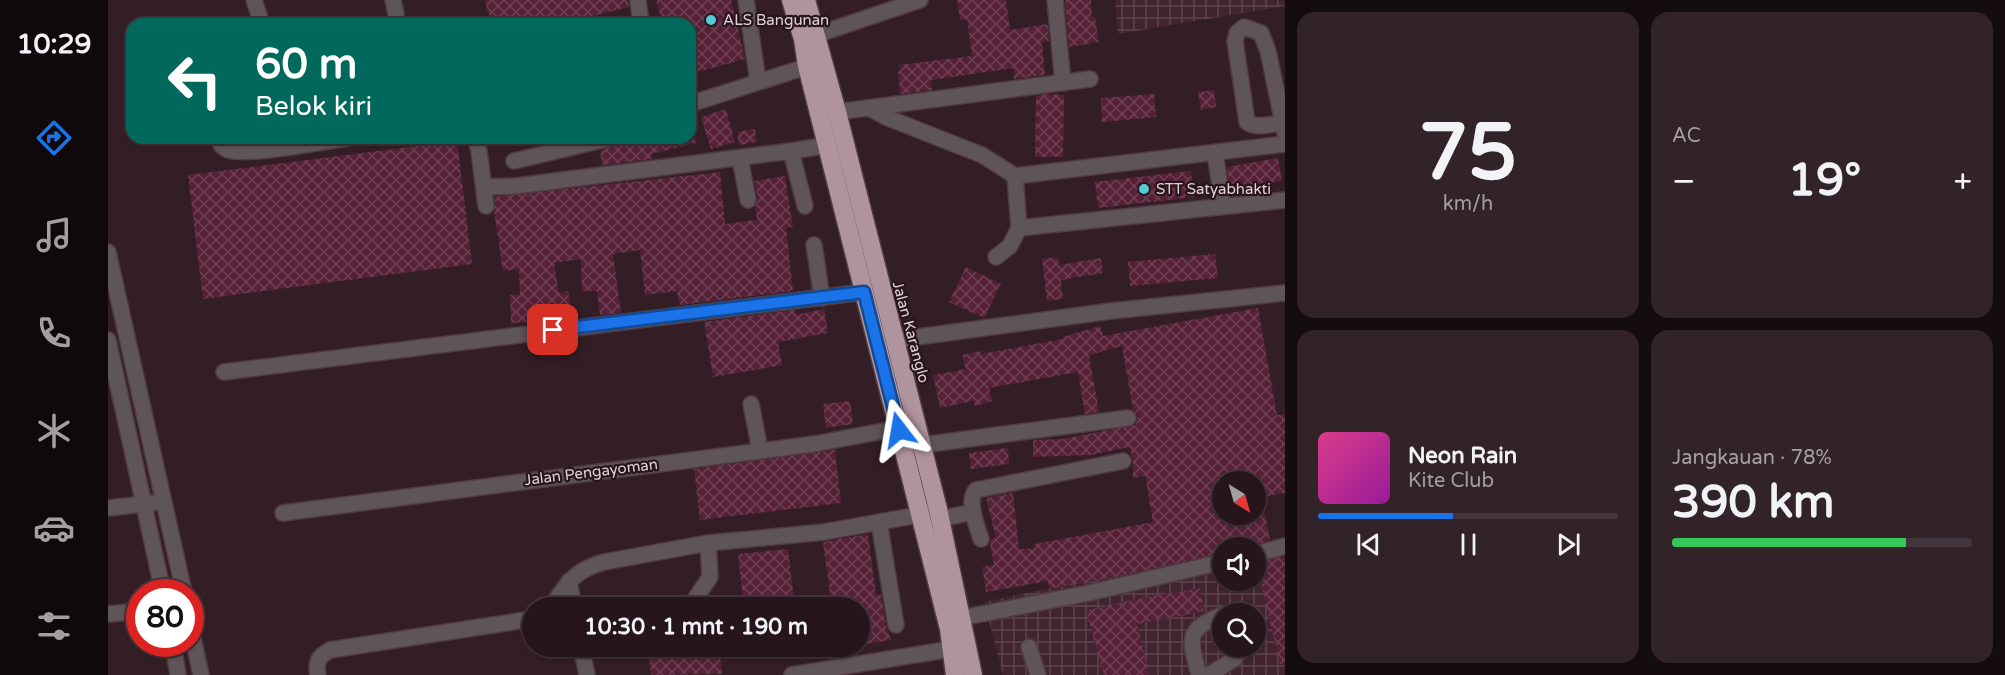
<!DOCTYPE html>
<html lang="id">
<head>
<meta charset="utf-8">
<style>
	body { margin:0; font-family:"Varela Round",sans-serif; background:#322329; color:#f1f3f6; height:100vh; display:flex; flex-direction:column; font-size:22px; white-space:nowrap }
	* { box-sizing:border-box; margin:0 }
	p { font-size:20px; color:#a49fa3 }
	.icon { flex:none; width:33px; height:33px; fill:none; stroke:currentColor; stroke-width:2; stroke-linecap:round; stroke-linejoin:round }
	.map { position:relative; flex:1; overflow:hidden }
	.side { display:flex; flex-direction:column; gap:12px; padding:12px; background:#150c0f; width:720px }
	.side>* { flex:none }
	.hud { position:absolute; left:18px; top:18px; width:570px; height:126px; border-radius:18px; box-shadow:0 2px 4px #0004,0 0 0 2px #42353b; background:#00695c; color:#fff; overflow:hidden }
	.needle { width:39px; rotate:143deg }
	.tools { position:absolute; left:1104px; top:471px; display:grid; gap:12px }
	.tools a { display:grid; place-items:center; width:54px; height:54px; border-radius:50%; background:#26161c; box-shadow:0 2px 4px #0004,0 0 0 2px #42353b; font-size:30px }
	.speed { position:absolute; left:18px; top:579px; display:flex; gap:12px; font-size:30px; font-weight:700; text-align:center }
	.speed>* { display:grid; place-content:center; width:78px; height:78px; border-radius:50%; background:#26161c; box-shadow:0 2px 4px #0004,0 0 0 2px #42353b; line-height:1 }
	.speed .limit { border:9px solid #d22; background:#fff; color:#111 }
	.pin { position:absolute; display:grid; place-items:center; width:51px; height:51px; color:#fff; margin:-26px; border-radius:12px; box-shadow:0 3px 9px #0006 }
	.me { position:absolute; width:66px; margin:-33px; rotate:346deg; stroke-linejoin:round; filter:drop-shadow(0 0 4px #0008) }
	.turn { display:flex; align-items:center; gap:21px; height:126px; padding:0 30px; font-size:27px }
	.turn .icon { width:78px; height:78px; stroke-width:2.5 }
	.turn b { display:block; font-size:42px; line-height:51px }
	.big { font-size:45px; font-weight:700; line-height:1.1 }
	.side .card { flex:1; display:flex; flex-direction:column; justify-content:center; gap:9px; min-width:0; padding:0 21px; border-radius:18px; background:#322329 }
	.side .dial { align-items:center; gap:0 }
	.dial b { font-size:78px; line-height:1 }
	.song { display:flex; align-items:center; gap:18px }
	.cover { width:72px; height:72px; border-radius:9px; background:linear-gradient(135deg,hsl(330 70% 55%),hsl(300 70% 35%)) }
	.played { height:6px; border-radius:3px; background:linear-gradient(90deg,#1a73e8 45%,#42353b 45%) }
	.keys { display:flex; justify-content:space-around; direction:ltr }
	.heat { display:flex; justify-content:space-between; align-items:center; font-size:33px; direction:ltr }
	.charge { height:9px; border-radius:4px; background:linear-gradient(90deg,#34c759 78%,#42353b 0) }
	.side .tiles { flex:1; display:grid; gap:12px; grid-template-columns:repeat(2,1fr) }
	.trip { position:absolute; left:414px; top:597px; width:348px; height:60px; border-radius:30px; background:#26161c; box-shadow:0 2px 4px #0004,0 0 0 2px #42353b; font-weight:700; line-height:60px; text-align:center }
	main { display:flex; flex:1; min-height:0 }
	.tab-bar { display:flex; flex-direction:column; width:108px; justify-content:space-around; align-items:center; background:#0f090b; color:#a49fa3 }
	.tab-bar .icon { width:42px; height:42px }
	.tab-bar .selected { color:#1a73e8 }
	.tab-bar b { font-size:27px; color:#f1f3f6 }
	.map>svg:first-child { display:block }
	.industrial { fill:url(#industrial-grid); fill-rule:evenodd }
	.building { fill:url(#building-cross-hatch) }
	.lines { fill:none; stroke-linecap:round; stroke-linejoin:round }
	.minor-casing { stroke:#4f3b41; stroke-width:18 }
	.highway-casing { stroke:#4f3b41; stroke-width:21 }
	.minor { stroke:#5f5457; stroke-width:15 }
	.highway { stroke:#b0949d; stroke-width:18 }
	.route-casing { stroke:#114b97; stroke-width:15 }
	.route { stroke:#1a73e8; stroke-width:10 }
	.poi-dot { fill:#52cbd9; stroke:#28141c; stroke-width:2 }
	.labels { text-anchor:middle; stroke-width:4.5; stroke-linejoin:round; paint-order:stroke }
	.poi-label { font-size:15px; fill:#e1d2d7; stroke:#28141c; text-anchor:start }
	.street-label { font-size:15px; fill:#e1d2d7; stroke:#28141c }
</style>
</head>
<body>
<main>
<nav class="tab-bar">
<b>10:29</b>
<svg class="icon selected" aria-label="directions" viewBox="0 0 24 24"><path d="M12 3l9 9-9 9-9-9zM9 14v-3h6M13 9l2 2-2 2"/></svg>
<svg class="icon" aria-label="music" viewBox="0 0 24 24"><path d="M9 18V5l10-2v13"/><circle cx="6" cy="18" r="3"/><circle cx="16" cy="16" r="3"/></svg>
<svg class="icon" aria-label="phone" viewBox="0 0 24 24"><path d="M5 4h4l2 5-3 2q2 4 5 5l2-3 5 2v4C11 20 4 13 5 4z"/></svg>
<svg class="icon" aria-label="climate" viewBox="0 0 24 24"><path d="M12 3v18M4 7l16 10M4 17L20 7"/></svg>
<svg class="icon" aria-label="car" viewBox="0 0 24 24"><path d="M5 17H2v-5l4-1 3-4h7l3 4 3 1v5h-3M9 17h6M6 11h13"/><circle cx="7" cy="17" r="2"/><circle cx="17" cy="17" r="2"/></svg>
<svg class="icon" aria-label="filters" viewBox="0 0 24 24"><path d="M4 7h16M4 17h16"/><circle cx="9" cy="7" r="2"/><circle cx="15" cy="17" r="2"/></svg>
</nav>
<div class="map">
<svg width="1177" height="675" viewBox="0 0 1177 675">
	<defs>
		<pattern id="industrial-grid" width="8" height="8" patternUnits="userSpaceOnUse" patternTransform="scale(1.5)"><rect width="8" height="8" fill="#41242f"/><path d="M0 4h8M4 0v8" fill="none" stroke="#5c434c"/></pattern>
		<pattern id="building-cross-hatch" width="8" height="8" patternUnits="userSpaceOnUse" patternTransform="scale(1.5)"><rect width="8" height="8" fill="#562037"/><path d="M0 0l8 8M0 8l8-8" fill="none" stroke="#6e4053"/></pattern>
	</defs>
	<rect width="100%" height="100%" fill="#331e25"/>
	<!-- industrial -->
	<g class="industrial">
		<path d="M1007,0H1177V6L1010,34Z"/>
		<path d="M1177,539V675H895L876,602L1114,552V580H1148V548L1138,547ZM1114,614H1148V646H1114Z"/>
	</g>
	<!-- building -->
	<g class="building">
		<path d="M377,0H520L521,7L453,24H383Z"/>
		<path d="M548,0H623L637,59L582,74V24H555Z"/>
		<path d="M849,0H898L902,30L940,24L941,41L934,42L937,75L906,79L905,68L823,80L824,90L792,94L790,71H792L791,65L864,56L859,19L852,20Z"/>
		<path d="M957,0H983L984,17H987L991,42L961,47Z"/>
		<path d="M1106,90L1108,107L1093,110L1090,92Z"/>
		<path d="M939,94L956,95L955,157H927L928,96Z"/>
		<path d="M1046,94L1048,117L994,122L993,98Z"/>
		<path d="M618,109L627,142L603,149L593,117Z"/>
		<path d="M647,129L649,142L631,145L629,132Z"/>
		<path d="M542,138H588V143L543,154L544,159L494,165L492,151L509,144Z"/>
		<path d="M349,141L364,264L95,299L80,175Z"/>
		<path d="M1170,158L1174,181L1122,190L1119,167Z"/>
		<path d="M1083,171L1086,197L990,208L987,182Z"/>
		<path d="M612,172L617,224L649,220L647,207L650,198L646,181L677,176L685,227L678,228L685,291L572,305L569,291L537,295L532,250L505,254L513,313L492,315L489,291H474L473,259L446,263L451,293L460,291L464,313L426,320V322L403,323L402,295L412,294L411,269L395,271L386,211L387,197Z"/>
		<path d="M1107,254L1110,278L1022,286L1020,262Z"/>
		<path d="M950,257L951,265L993,258L995,273L953,280L955,299L939,301L934,259Z"/>
		<path d="M858,267L893,284L876,318L841,302Z"/>
		<path d="M1150,308L1169,415L1177,414V493L1148,498V482H1114V514H1157L1162,540L1141,548H1114V553L1007,577L941,589L940,581L878,592L874,567L886,565L882,543L883,539L888,538L878,498L905,493L911,549L927,548V544L1045,522L1037,476L1025,478V460L1021,447L983,455L925,457V440L954,439L1028,425L1030,416L1025,410L1014,346L981,355L991,412L977,414L970,372L881,388L884,401L867,406L865,401L832,408L825,375L858,369L854,355L872,351L873,354L955,339V337L992,326L995,336Z"/>
		<path d="M716,309L720,333L670,342L674,365L605,377L596,322L687,310L688,315Z"/>
		<path d="M742,401L745,424L718,428L715,404Z"/>
		<path d="M900,448L901,464L863,469L861,453Z"/>
		<path d="M727,450L733,503L592,520L586,469Z"/>
		<path d="M760,534L768,595L773,594L778,627L783,640L752,645V608H724L715,542Z"/>
		<path d="M680,549L687,608H636L630,554Z"/>
		<path d="M1177,556V663L1172,664L1148,563Z"/>
		<path d="M1092,588L1096,611L1029,624L1041,675H996L978,611L1023,600Z"/>
		<path d="M540,646H611L614,674L543,675Z"/>
		<path d="M640,646H680V655L642,659Z"/>
	</g>
	<g class="lines">
		<defs>
			<g id="minor">
				<path d="M146,0L154,24"/>
				<path d="M285,0L288,14"/>
				<path d="M530,0L533,24"/>
				<path d="M638,0L650,81"/>
				<path d="M947,0L955,83"/>
				<path d="M699,38L812,0"/>
				<path d="M582,104L710,63"/>
				<path d="M763,109L780,118L874,155L907,176L1177,144"/>
				<path d="M729,112L982,79"/>
				<path d="M1174,123C1163,124 1147,129 1139,122L1127,41L1129,33L1136,27L1153,33L1160,51L1177,133"/>
				<path d="M110,138C112,143 113,147 118,149C135,158 217,141 240,138"/>
				<path d="M367,138L371,151L378,206"/>
				<path d="M683,151L697,206"/>
				<path d="M1107,153L1115,206"/>
				<path d="M632,158L640,200"/>
				<path d="M406,161L502,138"/>
				<path d="M376,187L408,186L683,151L720,145"/>
				<path d="M911,228L1177,200"/>
				<path d="M706,245L714,298"/>
				<path d="M0,252L76,592"/>
				<path d="M888,257L902,246L911,228L907,176"/>
				<path d="M0,340L55,592"/>
				<path d="M787,340L1003,311L1177,293"/>
				<path d="M116,372L756,292"/>
				<path d="M643,404L652,450"/>
				<path d="M814,445L1020,418"/>
				<path d="M0,508L45,503"/>
				<path d="M175,513L706,444L791,428"/>
				<path d="M832,519L865,512"/>
				<path d="M771,522L788,625"/>
				<path d="M873,539C869,526 858,501 868,490L1015,461"/>
				<path d="M1148,554L1177,546"/>
				<path d="M461,581L466,608"/>
				<path d="M587,599L602,577L600,543"/>
				<path d="M442,608C459,584 466,570 496,562L600,543L716,532L799,517L830,509"/>
				<path d="M0,614L32,611"/>
				<path d="M853,618L981,593L1114,562"/>
				<path d="M82,624L93,675"/>
				<path d="M65,644L70,675"/>
				<path d="M473,646L479,675"/>
				<path d="M921,647L930,675"/>
				<path d="M210,675C207,662 211,656 222,650L424,619"/>
				<path d="M684,675L843,649"/>
				<path d="M1091,675C1082,639 1076,630 1114,615"/>
				<path d="M1101,675L1126,659L1134,646"/>
			</g>
			<g id="highway">
				<path d="M683,0L695,39L699,66L841,629L847,675"/>
				<path d="M698,0L729,112L830,509L865,675"/>
			</g>
		</defs>
		<!-- minor casing -->
		<use href="#minor" class="minor-casing"/>
		<!-- highway casing -->
		<use href="#highway" class="highway-casing"/>
		<!-- minor -->
		<use href="#minor" class="minor"/>
		<!-- highway -->
		<use href="#highway" class="highway"/>
	</g>
	<g class="lines">
		<defs>
			<path id="route" d="M445,330L756,292L791,430"/>
		</defs>
		<!-- route casing -->
		<use href="#route" class="route-casing"/>
		<!-- route -->
		<use href="#route" class="route"/>
	</g>
	<!-- markers -->
	<g class="poi-dot">
		<circle cx="603" cy="20" r="6"/>
		<circle cx="1036" cy="189" r="6"/>
	</g>
	<g class="labels">
		<!-- poi labels -->
		<g class="poi-label">
			<text x="615" y="25">ALS Bangunan</text>
			<text x="1048" y="194">STT Satyabhakti</text>
		</g>
		<!-- street labels -->
		<g class="street-label">
			<text transform="translate(803 332) rotate(75)" y="5">Jalan Karanglo</text>
			<text transform="translate(483 472) rotate(-7)" y="5">Jalan Pengayoman</text>
		</g>
	</g>
</svg>
<div class="tools">
<a><svg class="needle" viewBox="-14 -14 28 28"><path d="M0-13l5 13h-10z" fill="#e53935"/><path d="M0 13l5-13h-10z" fill="#a49fa3"/></svg></a>
<a><svg class="icon" aria-label="sound" viewBox="0 0 24 24"><path d="M4 9h4l5-4v14l-5-4H4zM17 9q2 3 0 6"/></svg></a>
<a><svg class="icon" aria-label="search" viewBox="0 0 24 24"><circle cx="10" cy="10" r="6"/><path d="M15 15l6 6"/></svg></a>
</div>
<div class="speed"><div class="limit">80</div></div>
<div class="pin" style="left:445px;top:330px;background:#d93025"><svg class="icon" aria-label="arrive" viewBox="0 0 24 24"><path d="M6 21V4h12l-3 4 3 4H6"/></svg></div>
<svg class="me" style="left:791px;top:430px" viewBox="-20 -20 40 40"><path d="M0-17L14 15 0 8-14 15z" fill="#1a73e8" stroke="#fff" stroke-width="4"/></svg>
<div class="trip">10:30 · 1 mnt · 190 m</div>
<div class="hud">
<div class="turn"><svg class="icon" aria-label="left" viewBox="0 0 24 24"><path d="M17 20v-9H6M10 6l-5 5 5 5"/></svg><div><b>60 m</b>Belok kiri</div></div>
</div>
</div>
<section class="side">
<div class="tiles">
<div class="card dial"><b>75</b><p>km/h</p></div>
<div class="card"><p>AC</p>
<div class="heat"><a>−</a><b class="big">19°</b><a>+</a></div>
</div>
<div class="card">
<div class="song"><i class="cover"></i><div><b>Neon Rain</b><p>Kite Club</p></div></div>
<div class="played"></div>
<div class="keys"><svg class="icon" aria-label="previous" viewBox="0 0 24 24"><path d="M18 5L8 12l10 7zM5 5v14"/></svg><svg class="icon" aria-label="pause" viewBox="0 0 24 24"><path d="M8 5v14M16 5v14"/></svg><svg class="icon" aria-label="next" viewBox="0 0 24 24"><path d="M6 5l10 7-10 7zM19 5v14"/></svg></div>
</div>
<div class="card"><p>Jangkauan · 78%</p><b class="big">390 km</b><div class="charge"></div></div>
</div>
</section>
</main>
</body>
</html>
